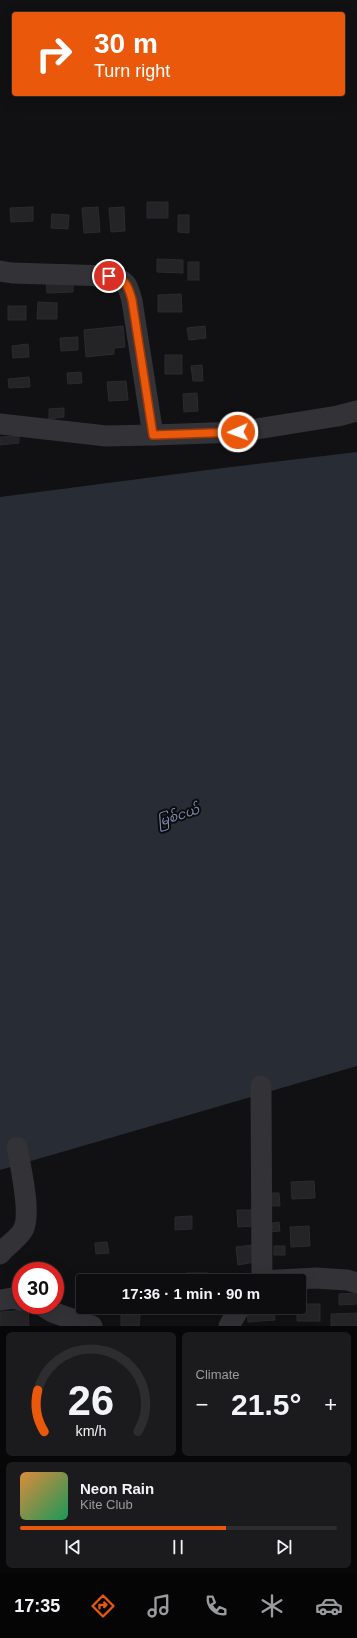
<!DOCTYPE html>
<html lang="en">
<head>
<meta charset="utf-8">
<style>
	body { margin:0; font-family:Arial,"Noto Sans Myanmar",sans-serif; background:#1b1a1c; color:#f1f3f6; height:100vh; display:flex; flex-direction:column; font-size:15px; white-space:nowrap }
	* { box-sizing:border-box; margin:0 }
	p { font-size:13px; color:#9a9b9e }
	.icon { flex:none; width:22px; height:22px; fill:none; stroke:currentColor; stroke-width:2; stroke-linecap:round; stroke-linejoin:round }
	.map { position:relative; height:1326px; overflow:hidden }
	.sheet { display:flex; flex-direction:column; gap:6px; padding:6px; background:#070708; flex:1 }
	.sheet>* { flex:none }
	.banner { position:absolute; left:12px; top:12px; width:333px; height:84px; border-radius:4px; box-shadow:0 4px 16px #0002,0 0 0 1px #2d2c2e; background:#ea580c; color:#fff; overflow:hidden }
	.speed { position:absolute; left:12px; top:1262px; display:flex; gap:8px; font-size:20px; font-weight:700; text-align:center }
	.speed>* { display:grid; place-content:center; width:52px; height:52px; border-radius:50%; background:#0d0c0e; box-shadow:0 4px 16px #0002,0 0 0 1px #2d2c2e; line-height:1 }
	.speed .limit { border:6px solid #d22; background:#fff; color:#111 }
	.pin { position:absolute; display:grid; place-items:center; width:34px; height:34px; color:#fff; margin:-17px; border:2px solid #fff; border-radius:50%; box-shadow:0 1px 4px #0007 }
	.me { position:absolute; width:44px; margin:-22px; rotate:268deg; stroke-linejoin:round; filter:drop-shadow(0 0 3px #0008) }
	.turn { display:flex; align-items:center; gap:14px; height:84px; padding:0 16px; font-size:18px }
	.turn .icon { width:52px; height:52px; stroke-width:2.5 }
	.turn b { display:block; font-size:28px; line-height:34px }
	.big { font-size:30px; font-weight:700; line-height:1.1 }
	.sheet .card { flex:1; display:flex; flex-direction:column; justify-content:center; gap:6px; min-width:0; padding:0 14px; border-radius:6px; background:#1b1a1c }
	.sheet .dial { align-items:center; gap:0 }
	.dial svg { height:104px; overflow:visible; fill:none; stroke:#2d2c2e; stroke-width:7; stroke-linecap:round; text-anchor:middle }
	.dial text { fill:#f1f3f6; stroke:none }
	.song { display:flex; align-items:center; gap:12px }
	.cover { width:48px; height:48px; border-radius:6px; background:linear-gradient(135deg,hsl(30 70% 55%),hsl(150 70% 35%)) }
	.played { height:4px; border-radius:2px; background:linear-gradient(90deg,#ea580c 65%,#2d2c2e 65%) }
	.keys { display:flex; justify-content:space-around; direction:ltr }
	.heat { display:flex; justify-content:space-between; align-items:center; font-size:22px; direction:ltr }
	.sheet .tiles { flex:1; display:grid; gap:6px; grid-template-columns:1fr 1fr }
	.card:last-child { grid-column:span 2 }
	.trip { position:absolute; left:76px; top:1274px; width:230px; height:40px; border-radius:4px; background:#0d0c0e; box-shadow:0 4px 16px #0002,0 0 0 1px #2d2c2e; font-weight:700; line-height:40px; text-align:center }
	.menu { display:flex; height:64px; justify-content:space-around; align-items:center; background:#050506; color:#9a9b9e }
	.menu .icon { width:28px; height:28px }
	.menu .on { color:#ea580c }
	.menu b { font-size:18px; color:#f1f3f6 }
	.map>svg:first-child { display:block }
	.water { fill:#282c35 }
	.building { fill:#242326; stroke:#2b2a2e }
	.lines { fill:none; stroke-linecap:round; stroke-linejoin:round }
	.minor { stroke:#323237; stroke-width:21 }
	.route-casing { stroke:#983908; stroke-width:10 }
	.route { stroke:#ea580c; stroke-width:7 }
	.labels { text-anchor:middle; stroke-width:4; stroke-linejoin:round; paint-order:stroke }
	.water-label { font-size:13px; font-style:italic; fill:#7a8aad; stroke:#0c0b0d }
</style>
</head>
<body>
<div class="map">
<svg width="357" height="1326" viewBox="0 0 357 1326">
	<rect width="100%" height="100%" fill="#111012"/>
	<!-- water -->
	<path class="water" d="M357,452V1066L0,1170V497L223,468Z"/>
	<!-- building -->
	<g class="building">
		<rect x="147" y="202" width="21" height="16"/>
		<path d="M33,207V221L11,222L10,208Z"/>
		<path d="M98,207L100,232L84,233L82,208Z"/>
		<path d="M124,207L125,231L111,232L109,208Z"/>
		<path d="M52,214L69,215L68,229L51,228Z"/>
		<path d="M178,215H189V233L178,232Z"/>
		<path d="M157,259L183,260V273L157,272Z"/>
		<rect x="188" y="262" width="11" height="18"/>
		<path d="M73,279V292L47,293L46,280Z"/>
		<path d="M181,294L182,312H158V295Z"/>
		<path d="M38,302L57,303V319H37Z"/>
		<rect x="8" y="306" width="18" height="14"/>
		<path d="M123,326L125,347L114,348V354L86,357L84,330Z"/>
		<path d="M205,326L206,338L189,340L187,328Z"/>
		<path d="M78,337V350L61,351L60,338Z"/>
		<path d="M28,344L29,357L13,358L12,346Z"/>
		<rect x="165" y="355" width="17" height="19"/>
		<path d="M202,365L203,381H193L191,366Z"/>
		<path d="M81,372L82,383L68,384L67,373Z"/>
		<path d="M29,377L30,387L9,388L8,379Z"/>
		<path d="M126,381L128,400L109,401L107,382Z"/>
		<path d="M197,393L198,411L184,412L183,394Z"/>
		<path d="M64,408V417L49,419V409Z"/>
		<path d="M19,436V443L0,445V437Z"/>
		<path d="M314,1181L315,1198L292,1199L291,1182Z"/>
		<path d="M264,1193H279L280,1206H265Z"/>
		<path d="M237,1210H256V1226L238,1227Z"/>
		<path d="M192,1216V1229L175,1230V1217Z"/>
		<path d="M279,1222L280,1231L268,1232V1224Z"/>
		<path d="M309,1226L310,1246L291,1247L290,1227Z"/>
		<path d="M107,1242L109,1253L96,1254L95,1243Z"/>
		<path d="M253,1245L255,1262L238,1265L236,1247Z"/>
		<rect x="274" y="1246" width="11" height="9"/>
		<rect x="187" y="1273" width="21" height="8"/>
		<rect x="161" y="1278" width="18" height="3"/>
		<path d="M357,1293V1304L339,1305V1294Z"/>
		<path d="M299,1304H320V1321H297V1307H299Z"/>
		<path d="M247,1307H274L275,1320L248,1322Z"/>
		<path d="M28,1310L29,1326H0V1312Z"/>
		<path d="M357,1313V1326H331V1314Z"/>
		<path d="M121,1315H140L139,1326H121Z"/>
	</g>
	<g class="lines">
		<!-- minor -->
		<g class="minor">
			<path d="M0,271L12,273L109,276C126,279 128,285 132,301L153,435"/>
			<path d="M0,424L106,436L153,435L238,432L338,416L357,411"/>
			<path d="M261,1086L262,1280"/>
			<path d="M0,1254C7,1245 18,1239 23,1230C32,1214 20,1165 17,1147"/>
			<path d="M260,1281L316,1278L347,1280L357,1283"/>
			<path d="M0,1300L13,1298L21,1300"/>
			<path d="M41,1305L52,1312L92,1326"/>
			<path d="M229,1326L240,1307"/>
		</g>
	</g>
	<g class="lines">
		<defs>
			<path id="route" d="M109,276C126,279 128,285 132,300L153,435L238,432"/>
		</defs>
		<!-- route casing -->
		<use href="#route" class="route-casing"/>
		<!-- route -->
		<use href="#route" class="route"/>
	</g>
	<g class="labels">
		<!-- water labels -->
		<g class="water-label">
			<text transform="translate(178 815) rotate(-18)" y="5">မြစ်ငယ်</text>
		</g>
	</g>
</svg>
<div class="speed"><div class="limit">30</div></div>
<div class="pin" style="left:109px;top:276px;background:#d93025"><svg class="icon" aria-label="arrive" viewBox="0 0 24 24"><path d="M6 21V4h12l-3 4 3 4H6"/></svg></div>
<svg class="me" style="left:238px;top:432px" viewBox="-20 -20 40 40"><circle r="17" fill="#ea580c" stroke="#fff" stroke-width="3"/><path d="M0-11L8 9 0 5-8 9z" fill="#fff"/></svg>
<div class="trip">17:36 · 1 min · 90 m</div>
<div class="banner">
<div class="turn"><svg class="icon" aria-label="right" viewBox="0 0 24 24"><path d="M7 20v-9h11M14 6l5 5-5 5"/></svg><div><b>30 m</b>Turn right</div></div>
</div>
</div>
<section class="sheet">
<div class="tiles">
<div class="card dial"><svg viewBox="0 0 100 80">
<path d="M14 69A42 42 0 1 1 86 69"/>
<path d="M14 69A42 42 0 0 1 9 37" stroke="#ea580c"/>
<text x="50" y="56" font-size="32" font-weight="700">26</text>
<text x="50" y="72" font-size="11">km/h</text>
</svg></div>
<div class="card"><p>Climate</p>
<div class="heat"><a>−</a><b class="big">21.5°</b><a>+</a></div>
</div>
<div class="card">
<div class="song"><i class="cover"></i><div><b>Neon Rain</b><p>Kite Club</p></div></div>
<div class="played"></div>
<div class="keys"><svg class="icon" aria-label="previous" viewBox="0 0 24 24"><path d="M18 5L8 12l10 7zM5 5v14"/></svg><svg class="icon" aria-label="pause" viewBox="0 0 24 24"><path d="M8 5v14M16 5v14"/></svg><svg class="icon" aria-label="next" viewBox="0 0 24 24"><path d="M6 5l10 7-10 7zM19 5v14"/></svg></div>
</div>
</div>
</section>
<nav class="menu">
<b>17:35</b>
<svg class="icon on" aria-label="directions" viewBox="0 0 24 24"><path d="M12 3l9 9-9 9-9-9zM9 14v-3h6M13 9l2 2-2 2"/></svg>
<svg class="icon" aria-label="music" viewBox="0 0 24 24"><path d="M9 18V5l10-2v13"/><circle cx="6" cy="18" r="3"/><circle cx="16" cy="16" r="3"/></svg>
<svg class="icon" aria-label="phone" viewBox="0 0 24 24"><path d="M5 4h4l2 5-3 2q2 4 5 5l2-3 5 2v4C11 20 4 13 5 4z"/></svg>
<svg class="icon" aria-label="climate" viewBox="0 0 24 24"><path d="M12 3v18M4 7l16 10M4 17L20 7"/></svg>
<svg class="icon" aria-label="car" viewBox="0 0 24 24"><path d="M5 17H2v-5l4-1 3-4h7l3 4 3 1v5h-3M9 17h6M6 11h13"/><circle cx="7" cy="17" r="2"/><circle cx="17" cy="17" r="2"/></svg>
</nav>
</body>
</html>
